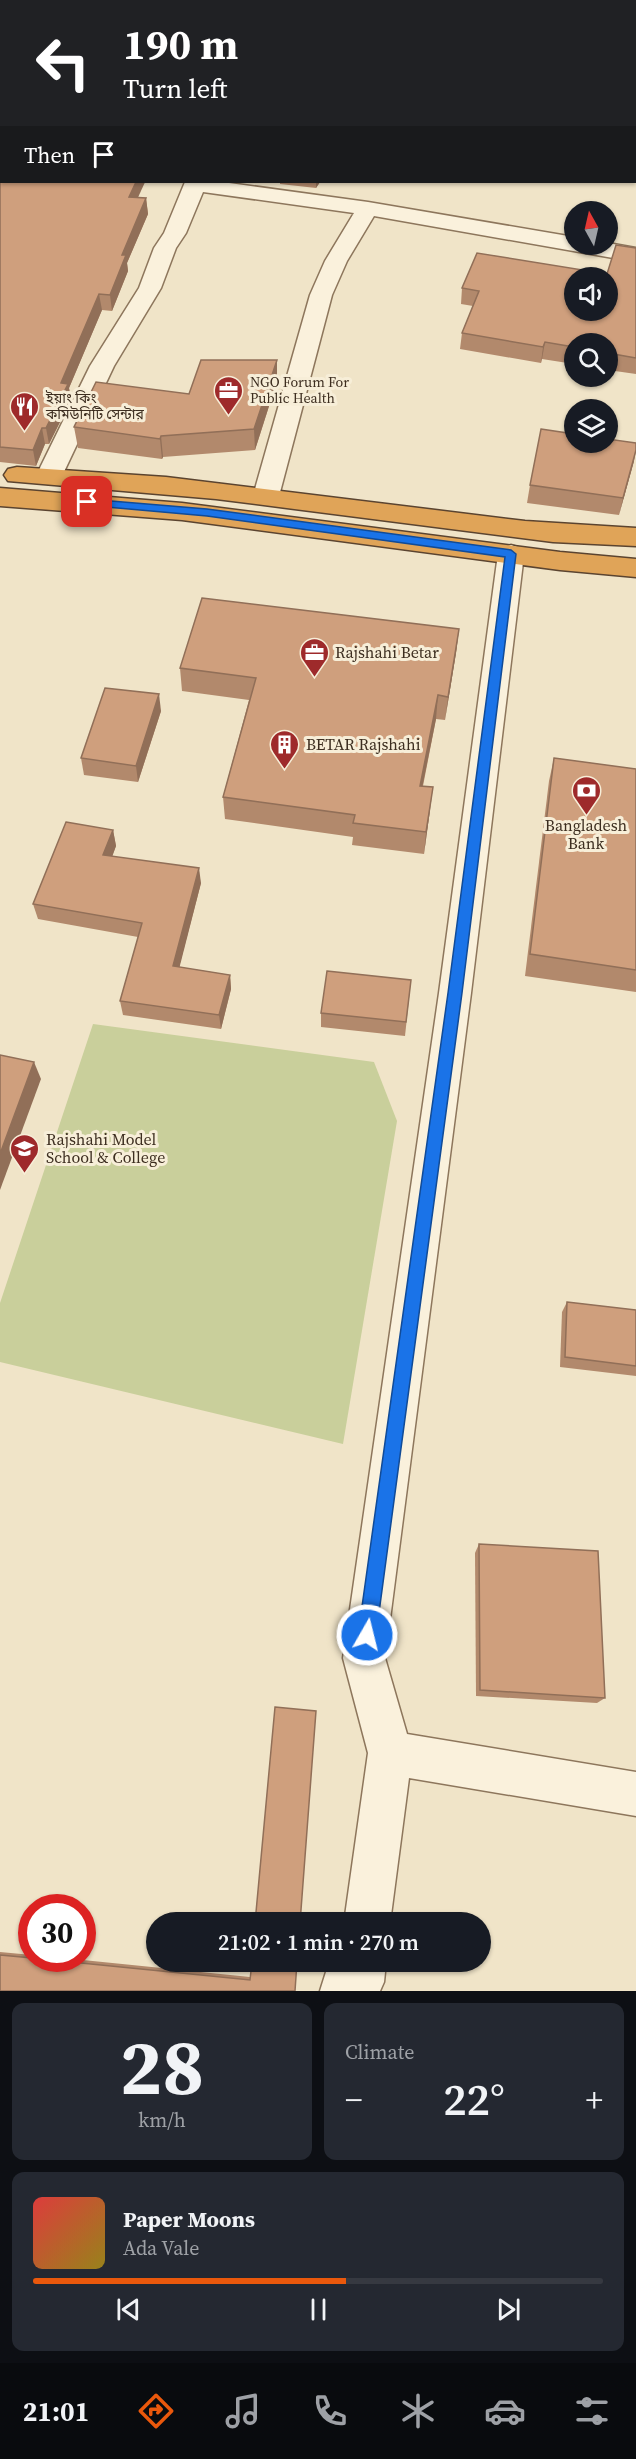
<!DOCTYPE html>
<html lang="en">
<head>
<meta charset="utf-8">
<style>
	body { margin:0; font-family:"Source Serif 4","Noto Sans Bengali",serif; background:#242831; color:#f1f3f6; height:100vh; display:flex; flex-direction:column; font-size:22px; white-space:nowrap }
	* { box-sizing:border-box; margin:0 }
	p { font-size:20px; color:#9ea1a6 }
	.icon { flex:none; width:33px; height:33px; fill:none; stroke:currentColor; stroke-width:2; stroke-linecap:round; stroke-linejoin:round }
	.map { position:relative; height:1991px; overflow:hidden }
	.sheet { display:flex; flex-direction:column; gap:12px; padding:12px; background:#0d0f14; flex:1 }
	.sheet>* { flex:none }
	.banner { position:absolute; left:0px; top:0px; width:636px; height:183px; box-shadow:0 2px 4px #0004; background:#202124; color:#fff; overflow:hidden }
	.needle { width:39px; rotate:352deg }
	.tools { position:absolute; left:564px; top:201px; display:grid; gap:12px }
	.tools a { display:grid; place-items:center; width:54px; height:54px; border-radius:50%; background:#171b24; box-shadow:0 2px 4px #0004; font-size:30px }
	.speed { position:absolute; left:18px; top:1894px; display:flex; gap:12px; font-size:30px; font-weight:700; text-align:center }
	.speed>* { display:grid; place-content:center; width:78px; height:78px; border-radius:50%; background:#171b24; box-shadow:0 2px 4px #0004; line-height:1 }
	.speed .limit { border:9px solid #d22; background:#fff; color:#111 }
	.pin { position:absolute; display:grid; place-items:center; width:51px; height:51px; color:#fff; margin:-26px; border-radius:12px; box-shadow:0 3px 9px #0006 }
	.me { position:absolute; width:66px; margin:-33px; rotate:8deg; stroke-linejoin:round; filter:drop-shadow(0 0 4px #0008) }
	.turn { display:flex; align-items:center; gap:21px; height:126px; padding:0 24px; font-size:27px }
	.turn .icon { width:78px; height:78px; stroke-width:2.5 }
	.turn b { display:block; font-size:42px; line-height:51px }
	.then { display:flex; align-items:center; height:57px; padding:0 24px; background:#0003; gap:12px; font-size:22px }
	.big { font-size:45px; font-weight:600; line-height:1.1 }
	.sheet .widget { flex:1; display:flex; flex-direction:column; justify-content:center; gap:9px; min-width:0; padding:0 21px; border-radius:12px; background:#242831 }
	.sheet .dial { align-items:center; gap:0 }
	.dial b { font-size:78px; line-height:1 }
	.song { display:flex; align-items:center; gap:18px }
	.cover { width:72px; height:72px; border-radius:9px; background:linear-gradient(135deg,hsl(0 70% 55%),hsl(50 70% 35%)) }
	.played { height:6px; border-radius:3px; background:linear-gradient(90deg,#ea580c 55%,#363941 55%) }
	.keys { display:flex; justify-content:space-around; direction:ltr }
	.heat { display:flex; justify-content:space-between; align-items:center; font-size:33px; direction:ltr }
	.sheet .tiles { flex:1; display:grid; gap:12px; grid-template-columns:1fr 1fr }
	.widget:last-child { grid-column:span 2 }
	.trip { position:absolute; left:146px; top:1912px; width:345px; height:60px; border-radius:30px; background:#171b24; box-shadow:0 2px 4px #0004; font-weight:600; line-height:60px; text-align:center }
	.dock { display:flex; height:96px; justify-content:space-around; align-items:center; background:#090b0e; color:#9ea1a6 }
	.dock .icon { width:42px; height:42px }
	.dock .current { color:#ea580c }
	.dock b { font-size:27px; color:#f1f3f6 }
	.map>svg:first-child { display:block }
	.green { fill:#c9cf9b }
	.lines { fill:none; stroke-linecap:round; stroke-linejoin:round }
	.street-casing { stroke:#8d765c; stroke-width:3 }
	.highway-casing { stroke:#5b4430; stroke-width:3 }
	.street { fill:#faf1dc; fill-rule:evenodd }
	.highway { fill:#e0a458; fill-rule:evenodd }
	.wall { fill:#b2896c }
	.shaded-wall { fill:#916f58 }
	.building { fill:#cf9f7d; stroke:#916f58; stroke-width:1.5; fill-rule:evenodd }
	.route { fill:#1a73e8; stroke:#114b97; stroke-width:1.5 }
	.labels { text-anchor:middle; stroke-width:6; stroke-linejoin:round; paint-order:stroke }
	.far-poi-label { font-size:14px; fill:#3d2e20; stroke:#f7eed8; text-anchor:start }
	.poi-label { font-size:16px; fill:#3d2e20; stroke:#f7eed8; text-anchor:start }
</style>
</head>
<body>
<div class="map">
<svg width="636" height="1991" viewBox="0 0 636 1991">
	<rect width="100%" height="100%" fill="#f0e4c8"/>
	<!-- green -->
	<path class="green" d="M93,1024L374,1062L397,1121L343,1444L0,1362V1303Z"/>
	<g class="lines">
		<defs>
			<g id="street">
				<path d="M311,0H329L310,2Z"/>
				<path d="M391,0H417L418,2H392Z"/>
				<path d="M634,28L636,29V41L634,40Z"/>
				<path d="M185,182H222L368,202L574,237V244L608,243L636,248V262L374,216L347,261L332,295L279,496L275,502L266,504L257,502L253,496L310,295L325,261L354,213L203,192L186,233L176,248L161,288L114,366L62,476L58,482L49,484L40,482L36,476L90,366L139,288L154,248L164,233Z"/>
				<path d="M511,545L520,548L524,554L471,993L385,1658L407,1734L636,1772V1816L409,1778L390,1923H344L368,1753L343,1658L439,993L498,554L502,548Z"/>
				<path d="M338,1962H386L384,1982L380,1991H320L326,1972L338,1967Z"/>
			</g>
			<g id="highway">
				<path d="M17,467L166,477L525,521L636,528V546L553,542L216,499L8,481L4,475L8,469Z"/>
				<path d="M0,488L182,503L560,552L636,559V577L560,570L182,520L0,506Z"/>
			</g>
		</defs>
		<!-- street casing -->
		<use href="#street" class="street-casing"/>
		<!-- highway casing -->
		<use href="#highway" class="highway-casing"/>
		<!-- street -->
		<use href="#street" class="street"/>
		<!-- highway -->
		<use href="#highway" class="highway"/>
	</g>
	<!-- wall -->
	<g class="wall">
		<path d="M0,0L2,182H145L137,197L146,198L148,214L127,263L128,271L112,311L102,310L69,388L71,400L49,444H45L36,466L0,462Z"/>
		<path d="M444,0H465L464,2Z"/>
		<path d="M636,0V27L634,26V2Z"/>
		<path d="M634,86L636,87V182L634,181Z"/>
		<path d="M280,182H320L316,188L280,184Z"/>
		<path d="M636,248V374L608,370V344H574V364L542,359L541,363L460,349L462,333L473,306L461,304L462,288L607,274Z"/>
		<path d="M277,360V381L255,450L163,457L162,459L78,448L74,427L189,394Z"/>
		<path d="M634,461L619,515L527,503L530,485Z"/>
		<path d="M459,629L456,653L445,720L436,719L423,786L430,810L424,854L352,845L353,837L225,819L223,797L249,700L182,691L180,668Z"/>
		<path d="M161,711L138,782L84,775L81,758Z"/>
		<path d="M554,758L636,769V992L525,976L549,781Z"/>
		<path d="M113,830L116,846L112,856L201,883L179,967L230,975L231,989L221,1029L123,1015L120,1001L138,937L38,919L33,904Z"/>
		<path d="M411,980L405,1036L321,1027V1013Z"/>
		<path d="M567,1302L636,1310V1376L560,1367L562,1312Z"/>
		<path d="M479,1544L605,1698L597,1703L476,1696L475,1553Z"/>
		<path d="M0,1952L32,1955V1959H73L250,1977L295,1991H0Z"/>
	</g>
	<!-- shaded-wall -->
	<g class="shaded-wall">
		<path d="M267,0H277L276,2H266Z"/>
		<path d="M136,182H145L131,213L129,197Z"/>
		<path d="M316,182H320L316,188Z"/>
		<path d="M146,198L148,214L127,263L128,271L112,311L110,295L122,255Z"/>
		<path d="M99,294L102,310L69,388L71,400L49,444L46,428L61,383Z"/>
		<path d="M545,342L542,359L541,363L543,347Z"/>
		<path d="M277,360V381L255,450L254,429Z"/>
		<path d="M42,428L45,444L36,466L33,450Z"/>
		<path d="M161,436L163,457L162,459L160,439Z"/>
		<path d="M636,450L634,461L619,515L623,498Z"/>
		<path d="M459,629L456,653L445,720L448,697Z"/>
		<path d="M159,694L161,711L138,782L136,766Z"/>
		<path d="M438,695L436,719L418,808L420,786Z"/>
		<path d="M433,787L430,810L424,854L426,832Z"/>
		<path d="M113,830L116,846L107,871L103,855Z"/>
		<path d="M199,868L201,883L176,981L173,966Z"/>
		<path d="M230,975L231,989L221,1029L219,1015Z"/>
		<path d="M34,1062L41,1079L0,1190V1154Z"/>
	</g>
	<!-- building -->
	<g class="building">
		<path d="M2,0H267L266,2H2V182H136L129,197L146,198L122,255H126L110,295L99,294L61,383L68,384L46,428H42L33,450L0,447V1Z"/>
		<path d="M567,0H636V10L634,11V2H566Z"/>
		<path d="M634,86L636,87V116L635,117V129H636V165H634Z"/>
		<path d="M616,245L636,248V358L608,353V344H574V347L545,342L543,347L462,333L479,291L462,288L477,253L607,274ZM574,278H608V310H574Z"/>
		<path d="M201,360H277L254,429L161,436L160,439L74,427L96,382L189,394Z"/>
		<path d="M541,429L574,434V442H608V439L636,443V450L623,498L530,485Z"/>
		<path d="M202,598L459,629L448,697L438,695L420,786L433,787L426,832L353,823L355,815L223,797L256,678L180,668Z"/>
		<path d="M105,688L159,694L136,766L81,758Z"/>
		<path d="M554,758L636,769V970L530,954Z"/>
		<path d="M66,822L113,830L103,855L199,868L173,966L230,975L219,1015L120,1001L142,923L33,904Z"/>
		<path d="M327,971L411,980L406,1022L321,1013Z"/>
		<path d="M0,1055L34,1062L0,1154Z"/>
		<path d="M567,1302L636,1310V1366L565,1357Z"/>
		<path d="M479,1544L598,1551L605,1698L480,1690Z"/>
		<path d="M275,1707L316,1711L300,1923H255Z"/>
		<path d="M0,1955L32,1958V1959H41L250,1980L252,1962H297L295,1991H0Z"/>
	</g>
	<!-- route -->
	<path class="route" d="M87,499L207,509L511,550L516,554L462,993L376,1635L373,1641L367,1643L361,1641L358,1635L448,993L505,557L207,516L84,505L82,502Z"/>
	<!-- icons -->
	<defs>
		<symbol id="office-pin" viewBox="-11 -11 22 30"><path d="M0 17L-7.5 6A9.5 9.5 0 1 1 7.5 6Z" fill="#9e2a2b" stroke="#f7eed8"/><path d="M-6-3h4V-5.5h4V-3h4V5H-6ZM-1-4.5V-3h2v-1.5ZM-6 0V1H6V0Z" fill="#fff"/></symbol>
		<symbol id="restaurant-pin" viewBox="-11 -11 22 30"><path d="M0 17L-7.5 6A9.5 9.5 0 1 1 7.5 6Z" fill="#9e2a2b" stroke="#f7eed8"/><path d="M-5-6h1v4h1v-4h1v4h1v-4h1v5L-1.5 .5V6h-2V.5L-5-1ZM5-6V6H3V1.5H1.5Q1.5-4 5-6Z" fill="#fff"/></symbol>
		<symbol id="building-pin" viewBox="-11 -11 22 30"><path d="M0 17L-7.5 6A9.5 9.5 0 1 1 7.5 6Z" fill="#9e2a2b" stroke="#f7eed8"/><path d="M-4-6H4V6H1V3H-1V6H-4ZM-2.5-4.3h1.7v1.8h-1.7ZM.8-4.3h1.7v1.8H.8ZM-2.5-1h1.7V.8h-1.7ZM.8-1h1.7V.8H.8Z" fill="#fff"/></symbol>
		<symbol id="bank-pin" viewBox="-11 -11 22 30"><path d="M0 17L-7.5 6A9.5 9.5 0 1 1 7.5 6Z" fill="#9e2a2b" stroke="#f7eed8"/><path d="M-6-4H6V4H-6ZM0-2.3a2.3 2.3 0 1 0 0 4.6a2.3 2.3 0 1 0 0-4.6Z" fill="#fff"/></symbol>
		<symbol id="university-pin" viewBox="-11 -11 22 30"><path d="M0 17L-7.5 6A9.5 9.5 0 1 1 7.5 6Z" fill="#9e2a2b" stroke="#f7eed8"/><path d="M0-5L7-2L0 1L-7-2ZM-4 1L0 2.5L4 1V4Q0 6-4 4Z" fill="#fff"/></symbol>
	</defs>
	<g fill-rule="evenodd">
		<use href="#office-pin" x="212" y="374" width="33" height="45"/>
		<use href="#restaurant-pin" x="8" y="390" width="33" height="45"/>
		<use href="#office-pin" x="298" y="636" width="33" height="45"/>
		<use href="#building-pin" x="268" y="728" width="33" height="45"/>
		<use href="#bank-pin" x="570" y="774" width="33" height="45"/>
		<use href="#university-pin" x="8" y="1132" width="33" height="45"/>
	</g>
	<g class="labels">
		<!-- far-poi labels -->
		<g class="far-poi-label">
			<text x="250" y="387">NGO Forum For<tspan x="250" dy="16">Public Health</tspan></text>
			<text x="46" y="403">ইয়াং কিং<tspan x="46" dy="16">কমিউনিটি সেন্টার</tspan></text>
		</g>
		<!-- poi labels -->
		<g class="poi-label">
			<text x="335" y="658">Rajshahi Betar</text>
			<text x="306" y="750">BETAR Rajshahi</text>
			<text x="586" y="831" text-anchor="middle">Bangladesh<tspan x="586" dy="18">Bank</tspan></text>
			<text x="46" y="1145">Rajshahi Model<tspan x="46" dy="18">School &amp; College</tspan></text>
		</g>
	</g>
</svg>
<div class="tools">
<a><svg class="needle" viewBox="-14 -14 28 28"><path d="M0-13l5 13h-10z" fill="#e53935"/><path d="M0 13l5-13h-10z" fill="#9ea1a6"/></svg></a>
<a><svg class="icon" aria-label="sound" viewBox="0 0 24 24"><path d="M4 9h4l5-4v14l-5-4H4zM17 9q2 3 0 6"/></svg></a>
<a><svg class="icon" aria-label="search" viewBox="0 0 24 24"><circle cx="10" cy="10" r="6"/><path d="M15 15l6 6"/></svg></a>
<a><svg class="icon" aria-label="layers" viewBox="0 0 24 24"><path d="M12 4l9 5-9 5-9-5zM3 14l9 5 9-5"/></svg></a>
</div>
<div class="speed"><div class="limit">30</div></div>
<div class="pin" style="left:87px;top:502px;background:#d93025"><svg class="icon" aria-label="arrive" viewBox="0 0 24 24"><path d="M6 21V4h12l-3 4 3 4H6"/></svg></div>
<svg class="me" style="left:367px;top:1635px" viewBox="-20 -20 40 40"><circle r="17" fill="#1a73e8" stroke="#fff" stroke-width="3"/><path d="M0-11L8 9 0 5-8 9z" fill="#fff"/></svg>
<div class="trip">21:02 · 1 min · 270 m</div>
<div class="banner">
<div class="turn"><svg class="icon" aria-label="left" viewBox="0 0 24 24"><path d="M17 20v-9H6M10 6l-5 5 5 5"/></svg><div><b>190 m</b>Turn left</div></div>
<div class="then">Then<svg class="icon" aria-label="arrive" viewBox="0 0 24 24"><path d="M6 21V4h12l-3 4 3 4H6"/></svg></div>
</div>
</div>
<section class="sheet">
<div class="tiles">
<div class="widget dial"><b>28</b><p>km/h</p></div>
<div class="widget"><p>Climate</p>
<div class="heat"><a>−</a><b class="big">22°</b><a>+</a></div>
</div>
<div class="widget">
<div class="song"><i class="cover"></i><div><b>Paper Moons</b><p>Ada Vale</p></div></div>
<div class="played"></div>
<div class="keys"><svg class="icon" aria-label="previous" viewBox="0 0 24 24"><path d="M18 5L8 12l10 7zM5 5v14"/></svg><svg class="icon" aria-label="pause" viewBox="0 0 24 24"><path d="M8 5v14M16 5v14"/></svg><svg class="icon" aria-label="next" viewBox="0 0 24 24"><path d="M6 5l10 7-10 7zM19 5v14"/></svg></div>
</div>
</div>
</section>
<nav class="dock">
<b>21:01</b>
<svg class="icon current" aria-label="directions" viewBox="0 0 24 24"><path d="M12 3l9 9-9 9-9-9zM9 14v-3h6M13 9l2 2-2 2"/></svg>
<svg class="icon" aria-label="music" viewBox="0 0 24 24"><path d="M9 18V5l10-2v13"/><circle cx="6" cy="18" r="3"/><circle cx="16" cy="16" r="3"/></svg>
<svg class="icon" aria-label="phone" viewBox="0 0 24 24"><path d="M5 4h4l2 5-3 2q2 4 5 5l2-3 5 2v4C11 20 4 13 5 4z"/></svg>
<svg class="icon" aria-label="climate" viewBox="0 0 24 24"><path d="M12 3v18M4 7l16 10M4 17L20 7"/></svg>
<svg class="icon" aria-label="car" viewBox="0 0 24 24"><path d="M5 17H2v-5l4-1 3-4h7l3 4 3 1v5h-3M9 17h6M6 11h13"/><circle cx="7" cy="17" r="2"/><circle cx="17" cy="17" r="2"/></svg>
<svg class="icon" aria-label="filters" viewBox="0 0 24 24"><path d="M4 7h16M4 17h16"/><circle cx="9" cy="7" r="2"/><circle cx="15" cy="17" r="2"/></svg>
</nav>
</body>
</html>
